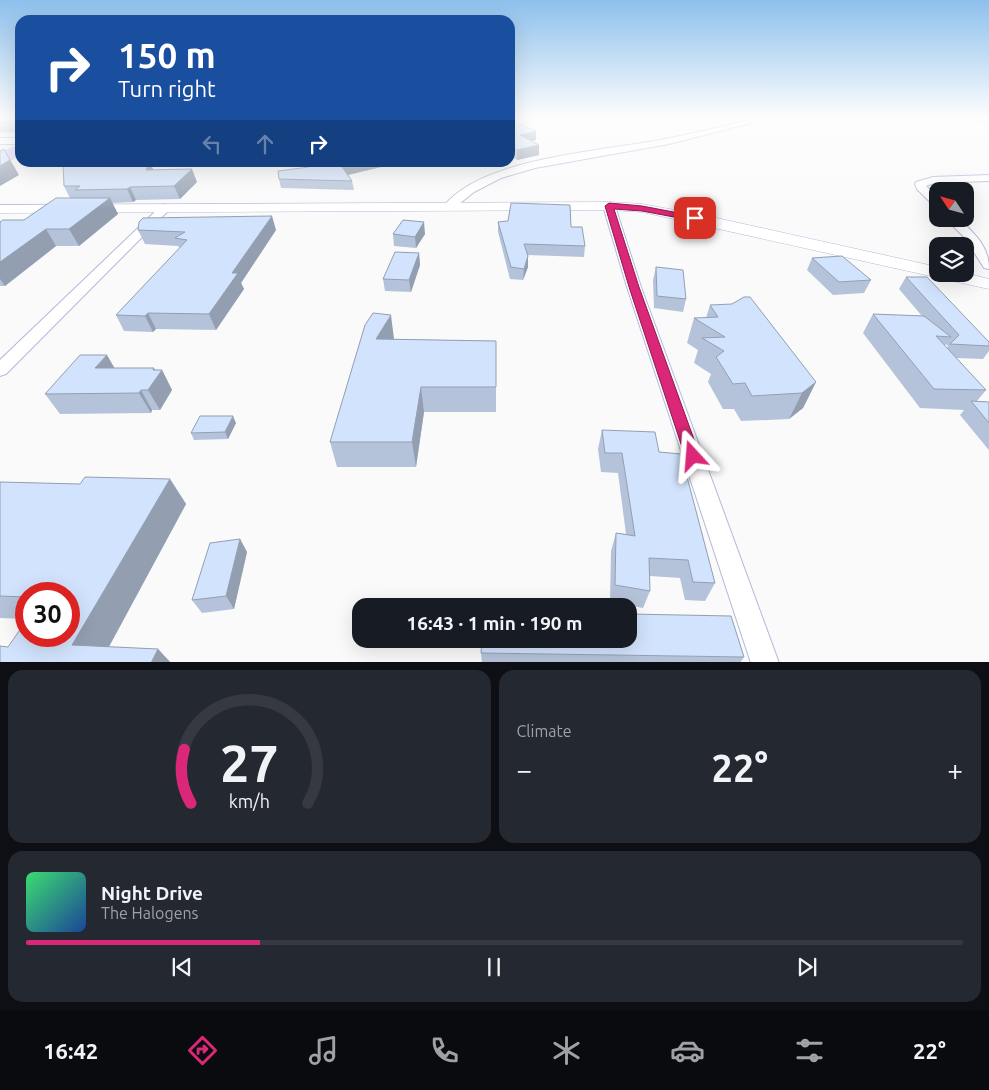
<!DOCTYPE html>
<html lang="en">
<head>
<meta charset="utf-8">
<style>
	body { margin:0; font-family:Ubuntu,sans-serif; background:#242831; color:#f1f3f6; height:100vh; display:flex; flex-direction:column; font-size:19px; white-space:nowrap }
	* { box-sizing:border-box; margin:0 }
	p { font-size:16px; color:#9ea1a6 }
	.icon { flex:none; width:28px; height:28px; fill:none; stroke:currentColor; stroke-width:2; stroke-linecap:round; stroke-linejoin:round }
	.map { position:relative; height:662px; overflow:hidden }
	.panel { display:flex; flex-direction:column; gap:8px; padding:8px; background:#0d0f14; flex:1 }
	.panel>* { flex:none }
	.hud { position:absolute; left:15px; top:15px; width:500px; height:152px; border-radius:15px; box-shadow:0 5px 20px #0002; background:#1a4fa0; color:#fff; overflow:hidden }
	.needle { width:32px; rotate:306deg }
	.fabs { position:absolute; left:929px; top:182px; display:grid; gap:10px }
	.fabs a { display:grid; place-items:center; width:45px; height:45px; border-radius:10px; background:#171b24; box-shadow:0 5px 20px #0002; font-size:25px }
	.speed { position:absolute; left:15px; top:582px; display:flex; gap:10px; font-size:25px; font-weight:700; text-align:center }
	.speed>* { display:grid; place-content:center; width:65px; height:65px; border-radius:50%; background:#171b24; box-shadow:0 5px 20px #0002; line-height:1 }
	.speed .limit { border:8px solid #d22; background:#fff; color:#111 }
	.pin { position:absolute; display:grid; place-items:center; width:42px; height:42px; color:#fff; margin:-21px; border-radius:10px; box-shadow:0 2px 8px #0006 }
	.me { position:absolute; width:55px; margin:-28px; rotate:341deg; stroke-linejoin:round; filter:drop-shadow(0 0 4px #0008) }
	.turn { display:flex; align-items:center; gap:18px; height:105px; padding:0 20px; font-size:22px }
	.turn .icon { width:65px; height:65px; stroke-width:2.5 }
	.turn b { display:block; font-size:35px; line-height:42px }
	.lanes { display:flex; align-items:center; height:48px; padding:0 20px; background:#0003; justify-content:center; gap:25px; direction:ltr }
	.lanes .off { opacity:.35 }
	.big { font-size:38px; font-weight:700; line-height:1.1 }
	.panel .tile { flex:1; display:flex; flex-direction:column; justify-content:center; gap:8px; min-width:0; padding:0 18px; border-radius:15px; background:#242831 }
	.panel .dial { align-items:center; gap:0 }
	.dial svg { height:130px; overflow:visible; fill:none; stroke:#363941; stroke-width:7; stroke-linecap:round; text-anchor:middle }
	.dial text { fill:#f1f3f6; stroke:none }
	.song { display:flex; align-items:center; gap:15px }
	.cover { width:60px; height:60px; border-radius:8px; background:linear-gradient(135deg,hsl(140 70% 55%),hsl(220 70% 35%)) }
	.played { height:5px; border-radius:2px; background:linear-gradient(90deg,#db2777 25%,#363941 25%) }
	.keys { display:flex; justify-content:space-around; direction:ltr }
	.heat { display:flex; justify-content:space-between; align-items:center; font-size:28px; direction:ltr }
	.panel .tiles { flex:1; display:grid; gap:8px; grid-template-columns:1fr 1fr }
	.tile:last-child { grid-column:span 2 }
	.trip { position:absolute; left:352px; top:598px; width:285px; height:50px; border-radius:15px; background:#171b24; box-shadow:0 5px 20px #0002; font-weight:700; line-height:50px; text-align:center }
	.menu { display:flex; height:80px; justify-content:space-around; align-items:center; background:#090b0e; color:#9ea1a6 }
	.menu .icon { width:35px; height:35px }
	.menu .active { color:#db2777 }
	.menu b { font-size:22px; color:#f1f3f6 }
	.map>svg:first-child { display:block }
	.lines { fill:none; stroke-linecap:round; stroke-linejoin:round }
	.minor-casing { stroke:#b4b9dc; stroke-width:2 }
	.tertiary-casing { stroke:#b4b9dc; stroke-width:1 }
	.primary-casing { stroke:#d6d7d9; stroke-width:2 }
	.minor { fill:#fff; fill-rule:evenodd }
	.tertiary { fill:#fff; fill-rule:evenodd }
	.primary { fill:#ddd1fc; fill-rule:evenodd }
	.wall { fill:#b5c3da; fill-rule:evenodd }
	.shaded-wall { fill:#939fb1 }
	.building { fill:#d2e3fd; stroke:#939fb1 }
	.route { fill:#db2777; stroke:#8e194d }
</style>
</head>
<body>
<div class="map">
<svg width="989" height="663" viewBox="0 0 989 663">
	<rect width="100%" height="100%" fill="#fafafa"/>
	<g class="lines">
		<defs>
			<g id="minor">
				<path d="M762,117H775L669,144L535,168L501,178L474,192L454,208H446L444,206C483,156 610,151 670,138C700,132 731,124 762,117Z"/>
				<path d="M974,117H989V123L975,119Z"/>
				<rect x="0" y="138" width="20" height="6"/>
				<path d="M989,175V181L934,183L926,186L938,197V207L934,206L917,189L915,184L916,182L933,177Z"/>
				<path d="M609,203L615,206L641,287L779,663H751L627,287L603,206Z"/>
				<path d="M165,204L171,208L169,210L6,374L0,376V360L161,206Z"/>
				<path d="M946,219H959C975,234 989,246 989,269L984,268L965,238Z"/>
			</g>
			<path id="tertiary" d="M609,202L642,204L712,217L938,267V274L965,273L989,279V289L642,212L609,210L0,213V205Z"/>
			<path id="primary" d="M20,144V155L0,165V154Z"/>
		</defs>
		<!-- minor casing -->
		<use href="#minor" class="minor-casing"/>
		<!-- tertiary casing -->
		<use href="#tertiary" class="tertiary-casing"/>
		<!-- primary casing -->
		<use href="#primary" class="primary-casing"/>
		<!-- minor -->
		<use href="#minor" class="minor"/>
		<!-- tertiary -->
		<use href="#tertiary" class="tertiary"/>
		<!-- primary -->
		<use href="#primary" class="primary"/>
	</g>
	<!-- wall -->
	<g class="wall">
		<path d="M0,117H20V133L0,132Z"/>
		<path d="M510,120L536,140L532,141L539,155L517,160L510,156Z"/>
		<path d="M63,162H150L153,170L197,182L180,199L136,200L133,202L112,203L118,214L79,246H56L5,286H0V222L24,220L70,198L64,186Z"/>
		<path d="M305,162H381V167L348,175L352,181L354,190L281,188L279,179L306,167Z"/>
		<path d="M498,222L571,227L585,246L584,257L528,255V267L523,280L510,279L498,232Z"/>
		<path d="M138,230H276L241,283L244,289L216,330L156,329L153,332L124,331L116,315L180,248L178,246L145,244Z"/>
		<path d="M393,234H425L416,248L394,246Z"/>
		<path d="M419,253L420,265L411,292L385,291L383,279Z"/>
		<path d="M812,258L871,280L864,293L833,295L807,270Z"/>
		<path d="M656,267L686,299L683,312L654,308L653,280Z"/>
		<path d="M906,277L989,342V351L983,359L956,358L986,390L977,401L989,402V450L988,449L960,415L964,410L920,408L863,333L873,314L922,316L899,289ZM946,344L948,346L947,348L945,346Z"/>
		<path d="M710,305L816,382L803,408L789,419L741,421L734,409H723L708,382L711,374L694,363L698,350L687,343L694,318H706Z"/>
		<path d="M394,339L496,341V412H424L416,467H337L330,442Z"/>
		<path d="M115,368L162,370L172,390L160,410H152L151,413L60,414L45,394Z"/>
		<path d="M236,423L228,439L194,440L191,433Z"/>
		<path d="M602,430L659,452L715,583L705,601L685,600L680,578L650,576V591L643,608L610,602L611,551L616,533L626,534L618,473L601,472L598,449Z"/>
		<path d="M170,479L186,504L109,647L158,649L171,663H0L8,647L69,594H26V619L0,618V482L80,484Z"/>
		<path d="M240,539L247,552L234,609L202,613L192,600Z"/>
		<path d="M481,653L744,657L740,663H482Z"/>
	</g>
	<!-- shaded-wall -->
	<g class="shaded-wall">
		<path d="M536,131V140L520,144V135Z"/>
		<path d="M539,145V155L517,160V150Z"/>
		<path d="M4,149L19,175L0,186V166Z"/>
		<path d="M149,162H150L155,174L146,170Z"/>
		<path d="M363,162H381V167L343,176L342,167Z"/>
		<path d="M192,169L197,182L180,199L174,186Z"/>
		<path d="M130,187L136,200L133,202L127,189Z"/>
		<path d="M110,198L118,214L79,246L69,229Z"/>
		<path d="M272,216L276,230L241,283L244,289L216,330L209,314L232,273Z"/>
		<path d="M424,222L425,234L416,248L415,237Z"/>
		<path d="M46,229L56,246L5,286L0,279V262Z"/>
		<path d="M419,253L420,265L411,292L409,280Z"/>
		<path d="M528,256V267L523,280L524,269Z"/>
		<path d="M148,313L156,329L153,332L145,316Z"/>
		<path d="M391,315L394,339L380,364L376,339Z"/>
		<path d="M107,355L118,374L95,368Z"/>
		<path d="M154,368L158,375L162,370L172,390L160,410L148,390L153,370Z"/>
		<path d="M816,382L803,408L789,419L802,393Z"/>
		<path d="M421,387L424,412L416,467L412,442Z"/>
		<path d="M141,390L152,410L151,413L139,393Z"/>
		<path d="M233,416L236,423L228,439L225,432Z"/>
		<path d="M170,479L186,504L100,663L72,645Z"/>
		<path d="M240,539L247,552L234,609L226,596Z"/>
		<path d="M158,649L171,663H151Z"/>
	</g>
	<!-- building -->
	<g class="building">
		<rect x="0" y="117" width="20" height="5"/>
		<path d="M510,120L536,131L520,135L539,145L517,150L510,146Z"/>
		<path d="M4,149L10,160L0,166V151Z"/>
		<path d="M63,162H149L146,170L192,169L174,186L130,187L127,189L75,190L80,186H64Z"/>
		<path d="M307,162H363L342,167L352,181L279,179L278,171L309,167Z"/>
		<path d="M56,198H110L69,229H46L0,262V222L3,220H24Z"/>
		<path d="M511,203L570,205L571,227H582L585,246L524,244L528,256L524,269L511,267L498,222L508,221Z"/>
		<path d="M272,216L232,273H238L209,314L148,313L145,316L116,315L187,240L175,238L185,232L138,230L139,222L143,218Z"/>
		<path d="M403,220L424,222L415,237L393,234Z"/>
		<path d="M395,252L419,253L409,280L383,279Z"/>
		<path d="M842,256L871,280L839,282L812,258Z"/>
		<path d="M656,267L683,270L686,299L657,296Z"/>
		<path d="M906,277H927L989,342V346L950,344L959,335Z"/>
		<path d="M744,297H750L816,382L802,393L752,396L745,383L733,384L716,357L724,351L702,338L725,337L694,318L718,317L710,305L732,304Z"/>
		<path d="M373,313L391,315L376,339L496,341V387H421L412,442H330L365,325Z"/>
		<path d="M873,314L924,316L951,337L936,336L986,390L934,389Z"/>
		<path d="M80,355H107L95,368H154L153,370H162L148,390H141L139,393L45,394Z"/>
		<path d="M971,401L989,402V423Z"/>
		<path d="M200,416H233L225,432L191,433Z"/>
		<path d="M602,430L655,432L659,452L681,454L715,583L693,582L688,560L649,558L650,591L615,585L616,533L635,536L622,453H605Z"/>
		<path d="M85,477L170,479L72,645L158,649L151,663H0V646L8,647L26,621V636H69V594H26V597L0,596V482L80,484Z"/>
		<path d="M240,539L226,596L192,600L210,543Z"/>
		<path d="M629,614L731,616L744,657L481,653L482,639H629Z"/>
	</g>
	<!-- sky -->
	<linearGradient id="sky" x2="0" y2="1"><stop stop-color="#8dc0ec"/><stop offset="0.56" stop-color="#fdfdfd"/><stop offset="1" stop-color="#fdfdfd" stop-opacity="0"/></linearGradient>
	<rect width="989" height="209" fill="url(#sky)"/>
	<!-- route -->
	<path class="route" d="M609,203L642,206L695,216L699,218L695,221L642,211L614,209L639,287L700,456L698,460L693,462L687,460L685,456L629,287L605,206Z"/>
</svg>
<div class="fabs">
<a><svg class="needle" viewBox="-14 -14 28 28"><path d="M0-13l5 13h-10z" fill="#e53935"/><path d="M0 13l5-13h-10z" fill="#9ea1a6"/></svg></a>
<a><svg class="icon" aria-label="layers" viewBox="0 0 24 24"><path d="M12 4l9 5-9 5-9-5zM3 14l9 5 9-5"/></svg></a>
</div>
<div class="speed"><div class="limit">30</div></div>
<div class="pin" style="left:695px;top:218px;background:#d93025"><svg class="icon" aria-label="arrive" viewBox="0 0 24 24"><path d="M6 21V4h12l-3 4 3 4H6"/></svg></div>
<svg class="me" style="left:693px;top:456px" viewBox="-20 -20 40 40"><path d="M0-17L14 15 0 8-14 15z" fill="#db2777" stroke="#fff" stroke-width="4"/></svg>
<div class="trip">16:43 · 1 min · 190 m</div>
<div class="hud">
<div class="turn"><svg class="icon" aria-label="right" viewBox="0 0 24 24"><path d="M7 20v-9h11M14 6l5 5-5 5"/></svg><div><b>150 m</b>Turn right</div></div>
<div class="lanes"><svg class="icon off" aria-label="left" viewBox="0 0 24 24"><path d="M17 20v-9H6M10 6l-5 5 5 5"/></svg><svg class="icon off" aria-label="ahead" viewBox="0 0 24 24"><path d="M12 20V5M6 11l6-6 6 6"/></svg><svg class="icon" aria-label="right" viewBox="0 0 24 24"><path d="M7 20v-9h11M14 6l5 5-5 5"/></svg></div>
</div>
</div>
<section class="panel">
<div class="tiles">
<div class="tile dial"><svg viewBox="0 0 100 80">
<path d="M14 69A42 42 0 1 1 86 69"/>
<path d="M14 69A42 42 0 0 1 10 36" stroke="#db2777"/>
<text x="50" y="56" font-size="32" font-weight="700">27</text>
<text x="50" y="72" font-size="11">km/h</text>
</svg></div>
<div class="tile"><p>Climate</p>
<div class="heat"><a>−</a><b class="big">22°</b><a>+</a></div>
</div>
<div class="tile">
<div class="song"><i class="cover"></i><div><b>Night Drive</b><p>The Halogens</p></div></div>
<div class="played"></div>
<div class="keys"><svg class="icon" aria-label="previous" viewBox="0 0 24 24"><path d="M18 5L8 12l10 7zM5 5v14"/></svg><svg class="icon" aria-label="pause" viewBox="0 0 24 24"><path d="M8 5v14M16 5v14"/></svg><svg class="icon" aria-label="next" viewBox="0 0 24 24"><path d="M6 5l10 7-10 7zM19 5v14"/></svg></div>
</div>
</div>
</section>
<nav class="menu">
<b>16:42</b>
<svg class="icon active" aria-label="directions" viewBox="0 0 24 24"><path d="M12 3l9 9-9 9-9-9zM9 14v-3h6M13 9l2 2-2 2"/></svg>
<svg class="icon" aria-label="music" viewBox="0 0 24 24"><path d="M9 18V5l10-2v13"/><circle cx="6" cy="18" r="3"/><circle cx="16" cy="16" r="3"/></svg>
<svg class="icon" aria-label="phone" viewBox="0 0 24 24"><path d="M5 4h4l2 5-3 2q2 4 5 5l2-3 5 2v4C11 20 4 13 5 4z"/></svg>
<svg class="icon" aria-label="climate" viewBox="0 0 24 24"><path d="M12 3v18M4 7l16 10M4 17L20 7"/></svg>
<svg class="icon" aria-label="car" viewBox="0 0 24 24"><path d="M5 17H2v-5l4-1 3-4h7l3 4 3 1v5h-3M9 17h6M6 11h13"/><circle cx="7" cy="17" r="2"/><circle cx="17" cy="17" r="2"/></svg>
<svg class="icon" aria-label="filters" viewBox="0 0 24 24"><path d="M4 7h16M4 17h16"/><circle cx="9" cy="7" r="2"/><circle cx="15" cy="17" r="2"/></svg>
<b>22°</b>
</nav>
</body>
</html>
